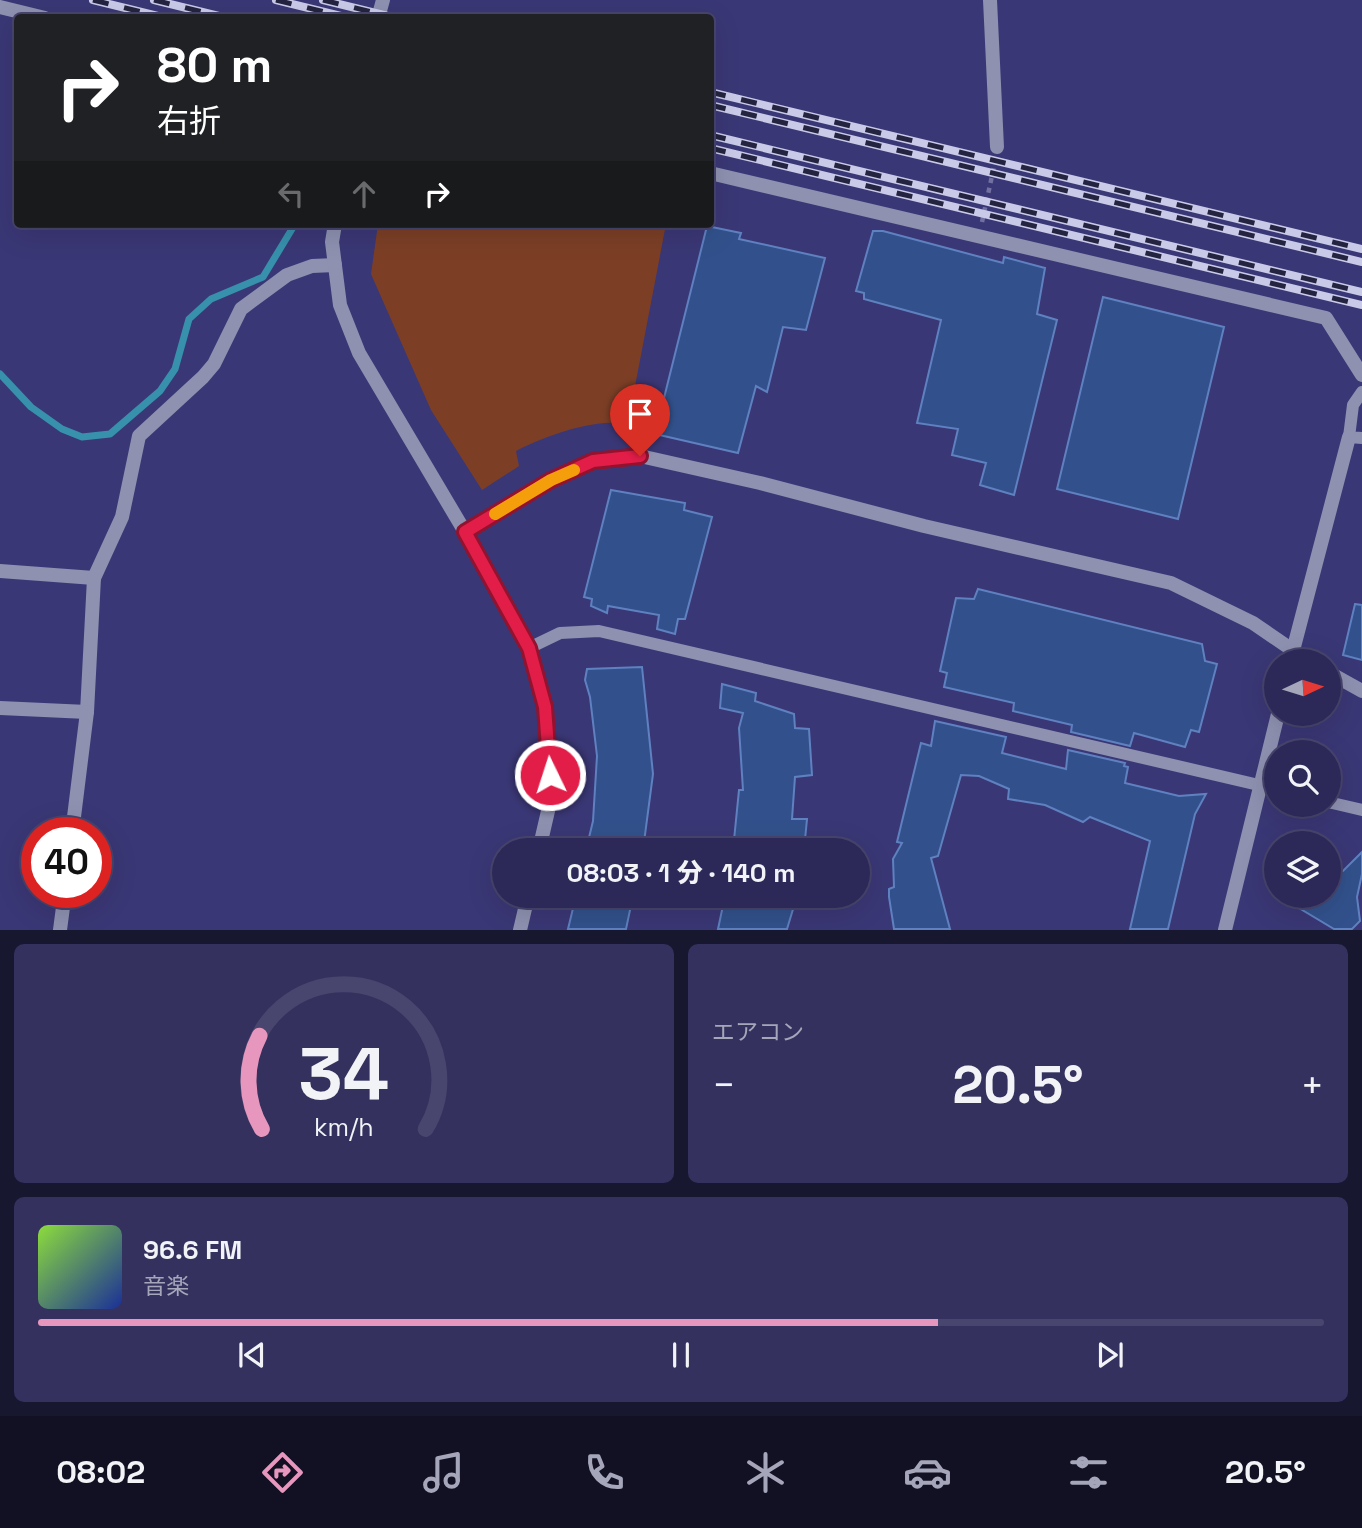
<!DOCTYPE html>
<html lang="ja">
<head>
<meta charset="utf-8">
<style>
	body { margin:0; font-family:"Space Grotesk","Noto Sans JP",sans-serif; background:#34315e; color:#f1f3f6; height:100vh; display:flex; flex-direction:column; font-size:26px; white-space:nowrap }
	* { box-sizing:border-box; margin:0 }
	p { font-size:23px; color:#a6a6ba }
	.icon { flex:none; width:38px; height:38px; fill:none; stroke:currentColor; stroke-width:2; stroke-linecap:round; stroke-linejoin:round }
	.map { position:relative; height:930px; overflow:hidden }
	.side { display:flex; flex-direction:column; gap:14px; padding:14px; background:#181730; flex:1 }
	.side>* { flex:none }
	.top-card { position:absolute; left:14px; top:14px; width:700px; height:214px; border-radius:7px; box-shadow:0 7px 28px #0002,0 0 0 2px #48456e; background:#202124; color:#fff; overflow:hidden }
	.needle { width:46px; rotate:86deg }
	.buttons { position:absolute; left:1264px; top:649px; display:grid; gap:14px }
	.buttons a { display:grid; place-items:center; width:77px; height:77px; border-radius:50%; background:#2c2958; box-shadow:0 7px 28px #0002,0 0 0 2px #48456e; font-size:35px }
	.speed { position:absolute; left:21px; top:817px; display:flex; gap:14px; font-size:35px; font-weight:700; text-align:center }
	.speed>* { display:grid; place-content:center; width:91px; height:91px; border-radius:50%; background:#2c2958; box-shadow:0 7px 28px #0002,0 0 0 2px #48456e; line-height:1 }
	.speed .limit { border:10px solid #d22; background:#fff; color:#111 }
	.pin { position:absolute; display:grid; place-items:center; width:60px; height:60px; color:#fff; margin:-72px -30px; border-radius:50% 50% 50% 0; rotate:-45deg; box-shadow:0 0 7px #0007 }
	.pin .icon { rotate:45deg }
	.me { position:absolute; width:77px; margin:-38px; rotate:356deg; stroke-linejoin:round; filter:drop-shadow(0 0 5px #0008) }
	.turn { display:flex; align-items:center; gap:24px; height:147px; padding:0 28px; font-size:32px }
	.turn .icon { width:91px; height:91px; stroke-width:2.5 }
	.turn b { display:block; font-size:49px; line-height:60px }
	.lanes { display:flex; align-items:center; height:66px; padding:0 28px; background:#0003; justify-content:center; gap:35px; direction:ltr }
	.lanes .off { opacity:.35 }
	.big { font-size:52px; font-weight:800; line-height:1.1 }
	.side .widget { flex:1; display:flex; flex-direction:column; justify-content:center; gap:10px; min-width:0; padding:0 24px; border-radius:10px; background:#34315e }
	.side .dial { align-items:center; gap:0 }
	.dial svg { height:182px; overflow:visible; fill:none; stroke:#48456e; stroke-width:7; stroke-linecap:round; text-anchor:middle }
	.dial text { fill:#f1f3f6; stroke:none }
	.song { display:flex; align-items:center; gap:21px }
	.cover { width:84px; height:84px; border-radius:10px; background:linear-gradient(135deg,hsl(90 70% 55%),hsl(230 70% 35%)) }
	.played { height:7px; border-radius:4px; background:linear-gradient(90deg,#e797bd 70%,#48456e 70%) }
	.keys { display:flex; justify-content:space-around; direction:ltr }
	.heat { display:flex; justify-content:space-between; align-items:center; font-size:38px; direction:ltr }
	.side .tiles { flex:1; display:grid; gap:14px; grid-template-columns:1fr 1fr }
	.widget:last-child { grid-column:span 2 }
	.trip { position:absolute; left:492px; top:838px; width:378px; height:70px; border-radius:35px; background:#2c2958; box-shadow:0 7px 28px #0002,0 0 0 2px #48456e; font-weight:800; line-height:70px; text-align:center }
	.menu { display:flex; height:112px; justify-content:space-around; align-items:center; background:#121023; color:#a6a6ba }
	.menu .icon { width:49px; height:49px }
	.menu .selected { color:#e797bd }
	.menu b { font-size:32px; color:#f1f3f6 }
	.map>svg:first-child { display:block }
	.green { fill:#7c3f26 }
	.lines { fill:none; stroke-linecap:round; stroke-linejoin:round }
	.stream { stroke:#3791ac; stroke-width:7 }
	.building { fill:#32518c; stroke:#5f81c0; stroke-width:2 }
	.path { stroke:#7270a2; stroke-width:4.5; stroke-dasharray:5 5; stroke-linecap:butt }
	.service { stroke:#8e91b0; stroke-width:12 }
	.minor { stroke:#8e91b0; stroke-width:14 }
	.tertiary { stroke:#8e91b0; stroke-width:14 }
	.rail-casing { stroke:#c9cae8; stroke-width:8 }
	.rail { stroke:#242440; stroke-width:5; stroke-dasharray:16; stroke-linecap:butt }
	.route-casing { stroke:#92132f; stroke-width:18 }
	.route { stroke:#e11d48; stroke-width:12 }
	.slow { stroke:#f59e0b; stroke-width:12 }
</style>
</head>
<body>
<div class="map">
<svg width="1362" height="930" viewBox="0 0 1362 930">
	<rect width="100%" height="100%" fill="#3a3776"/>
	<!-- green -->
	<path class="green" d="M378,224H666L628,423C590,420 550,434 516,451L519,466L482,490L431,410L371,274Z"/>
	<g class="lines">
		<!-- stream -->
		<path class="stream" d="M0,374L31,407L62,429L82,437L110,434L160,391L175,369L189,319L211,299L263,277L295,224"/>
	</g>
	<!-- building -->
	<g class="building">
		<path d="M707,226L741,233L739,239L825,258L806,330L783,327L767,392L756,386L738,453L655,434Z"/>
		<path d="M873,231H883L1003,263L1004,257L1045,268L1037,314L1057,320L1014,495L980,485L986,463L952,455L958,429L917,423L941,320L864,299V293L856,291Z"/>
		<path d="M1103,297L1224,327L1178,519L1057,489Z"/>
		<path d="M611,490L685,503L684,510L712,517L685,619H678L675,634L657,629L659,615L608,606L607,613L591,606L592,599L584,597Z"/>
		<path d="M978,589L1202,644L1205,661L1217,664L1199,732L1191,730L1185,747L1134,733L1130,746L1071,732L1072,725L1013,711L1014,703L944,687L947,673L940,671L956,598L974,599Z"/>
		<path d="M1355,604L1362,605V660L1343,655Z"/>
		<path d="M642,667L653,774L643,850H586L593,821L597,756L590,697L585,680L587,669Z"/>
		<path d="M722,684L756,693L755,701L794,714L795,728L809,729L812,775L795,777L792,819H807L804,850H733L739,790H743L739,728L743,713L720,708Z"/>
		<path d="M935,721L1006,737L1002,753L1066,769L1068,750L1125,763L1124,766L1128,767L1125,783L1179,796L1206,794L1195,814L1168,929H1130L1150,841L1090,817L1083,822L1045,805L1008,799L1009,789L979,776L961,775L938,856L931,858L950,929H894L889,897V889L894,887L893,859L902,843L897,842L921,743L931,746Z"/>
		<path d="M1362,852V874L1357,897L1360,921L1352,929H1334L1279,896H1328V869L1343,871Z"/>
		<path d="M576,896H633L626,929H568Z"/>
		<path d="M725,896H797L787,929H718Z"/>
	</g>
	<g class="lines">
		<!-- path -->
		<path class="path" d="M982,222L995,162"/>
		<!-- service -->
		<g class="service">
			<path d="M1362,392L1353,405L1349,437L1362,438"/>
			<path d="M529,648L560,633L599,631L1276,789"/>
			<path d="M1328,802L1362,810"/>
		</g>
		<!-- minor -->
		<g class="minor">
			<path d="M990,0L997,147"/>
			<path d="M0,7L45,18"/>
			<path d="M378,18L383,0"/>
			<path d="M710,173L1326,318L1362,375"/>
			<path d="M465,532L551,480L592,462L640,456L760,483L924,526L1171,583L1253,623L1310,662"/>
			<path d="M0,571L94,578"/>
			<path d="M1328,672L1362,691"/>
			<path d="M0,708L87,712L94,578L122,517L139,436L203,377L214,364L241,309L287,275L312,266L335,265"/>
			<path d="M72,833L87,712"/>
			<path d="M60,930L65,892"/>
		</g>
		<!-- tertiary -->
		<g class="tertiary">
			<path d="M335,224L332,242L340,305L359,353L465,532L529,648L546,707L551,798L539,850"/>
			<path d="M1290,662L1349,437"/>
			<path d="M520,930L528,896"/>
			<path d="M1225,930L1278,714"/>
		</g>
		<defs>
			<g id="rail">
				<path d="M93,0L166,18"/>
				<path d="M154,0L227,18"/>
				<path d="M276,0L349,18"/>
				<path d="M323,0L396,18"/>
				<path d="M710,92L1362,249"/>
				<path d="M710,105L1362,262"/>
				<path d="M710,135L1362,292"/>
				<path d="M710,148L1362,305"/>
			</g>
		</defs>
		<!-- rail casing -->
		<use href="#rail" class="rail-casing"/>
		<!-- rail -->
		<use href="#rail" class="rail"/>
	</g>
	<g class="lines">
		<defs>
			<path id="route" d="M550,775L545,707L529,648L465,532L551,480L593,461L640,456"/>
		</defs>
		<!-- route casing -->
		<use href="#route" class="route-casing"/>
		<!-- route -->
		<use href="#route" class="route"/>
		<!-- slow -->
		<path class="slow" d="M495,514L551,480L574,470"/>
	</g>
</svg>
<div class="buttons">
<a><svg class="needle" viewBox="-14 -14 28 28"><path d="M0-13l5 13h-10z" fill="#e53935"/><path d="M0 13l5-13h-10z" fill="#a6a6ba"/></svg></a>
<a><svg class="icon" aria-label="search" viewBox="0 0 24 24"><circle cx="10" cy="10" r="6"/><path d="M15 15l6 6"/></svg></a>
<a><svg class="icon" aria-label="layers" viewBox="0 0 24 24"><path d="M12 4l9 5-9 5-9-5zM3 14l9 5 9-5"/></svg></a>
</div>
<div class="speed"><div class="limit">40</div></div>
<div class="pin" style="left:640px;top:456px;background:#d93025"><svg class="icon" aria-label="arrive" viewBox="0 0 24 24"><path d="M6 21V4h12l-3 4 3 4H6"/></svg></div>
<svg class="me" style="left:550px;top:775px" viewBox="-20 -20 40 40"><circle r="17" fill="#e11d48" stroke="#fff" stroke-width="3"/><path d="M0-11L8 9 0 5-8 9z" fill="#fff"/></svg>
<div class="trip">08:03 · 1 分 · 140 m</div>
<div class="top-card">
<div class="turn"><svg class="icon" aria-label="right" viewBox="0 0 24 24"><path d="M7 20v-9h11M14 6l5 5-5 5"/></svg><div><b>80 m</b>右折</div></div>
<div class="lanes"><svg class="icon off" aria-label="left" viewBox="0 0 24 24"><path d="M17 20v-9H6M10 6l-5 5 5 5"/></svg><svg class="icon off" aria-label="ahead" viewBox="0 0 24 24"><path d="M12 20V5M6 11l6-6 6 6"/></svg><svg class="icon" aria-label="right" viewBox="0 0 24 24"><path d="M7 20v-9h11M14 6l5 5-5 5"/></svg></div>
</div>
</div>
<section class="side">
<div class="tiles">
<div class="widget dial"><svg viewBox="0 0 100 80">
<path d="M14 69A42 42 0 1 1 86 69"/>
<path d="M14 69A42 42 0 0 1 13 28" stroke="#e797bd"/>
<text x="50" y="56" font-size="32" font-weight="700">34</text>
<text x="50" y="72" font-size="11">km/h</text>
</svg></div>
<div class="widget"><p>エアコン</p>
<div class="heat"><a>−</a><b class="big">20.5°</b><a>+</a></div>
</div>
<div class="widget">
<div class="song"><i class="cover"></i><div><b>96.6 FM</b><p>音楽</p></div></div>
<div class="played"></div>
<div class="keys"><svg class="icon" aria-label="previous" viewBox="0 0 24 24"><path d="M18 5L8 12l10 7zM5 5v14"/></svg><svg class="icon" aria-label="pause" viewBox="0 0 24 24"><path d="M8 5v14M16 5v14"/></svg><svg class="icon" aria-label="next" viewBox="0 0 24 24"><path d="M6 5l10 7-10 7zM19 5v14"/></svg></div>
</div>
</div>
</section>
<nav class="menu">
<b>08:02</b>
<svg class="icon selected" aria-label="directions" viewBox="0 0 24 24"><path d="M12 3l9 9-9 9-9-9zM9 14v-3h6M13 9l2 2-2 2"/></svg>
<svg class="icon" aria-label="music" viewBox="0 0 24 24"><path d="M9 18V5l10-2v13"/><circle cx="6" cy="18" r="3"/><circle cx="16" cy="16" r="3"/></svg>
<svg class="icon" aria-label="phone" viewBox="0 0 24 24"><path d="M5 4h4l2 5-3 2q2 4 5 5l2-3 5 2v4C11 20 4 13 5 4z"/></svg>
<svg class="icon" aria-label="climate" viewBox="0 0 24 24"><path d="M12 3v18M4 7l16 10M4 17L20 7"/></svg>
<svg class="icon" aria-label="car" viewBox="0 0 24 24"><path d="M5 17H2v-5l4-1 3-4h7l3 4 3 1v5h-3M9 17h6M6 11h13"/><circle cx="7" cy="17" r="2"/><circle cx="17" cy="17" r="2"/></svg>
<svg class="icon" aria-label="filters" viewBox="0 0 24 24"><path d="M4 7h16M4 17h16"/><circle cx="9" cy="7" r="2"/><circle cx="15" cy="17" r="2"/></svg>
<b>20.5°</b>
</nav>
</body>
</html>
